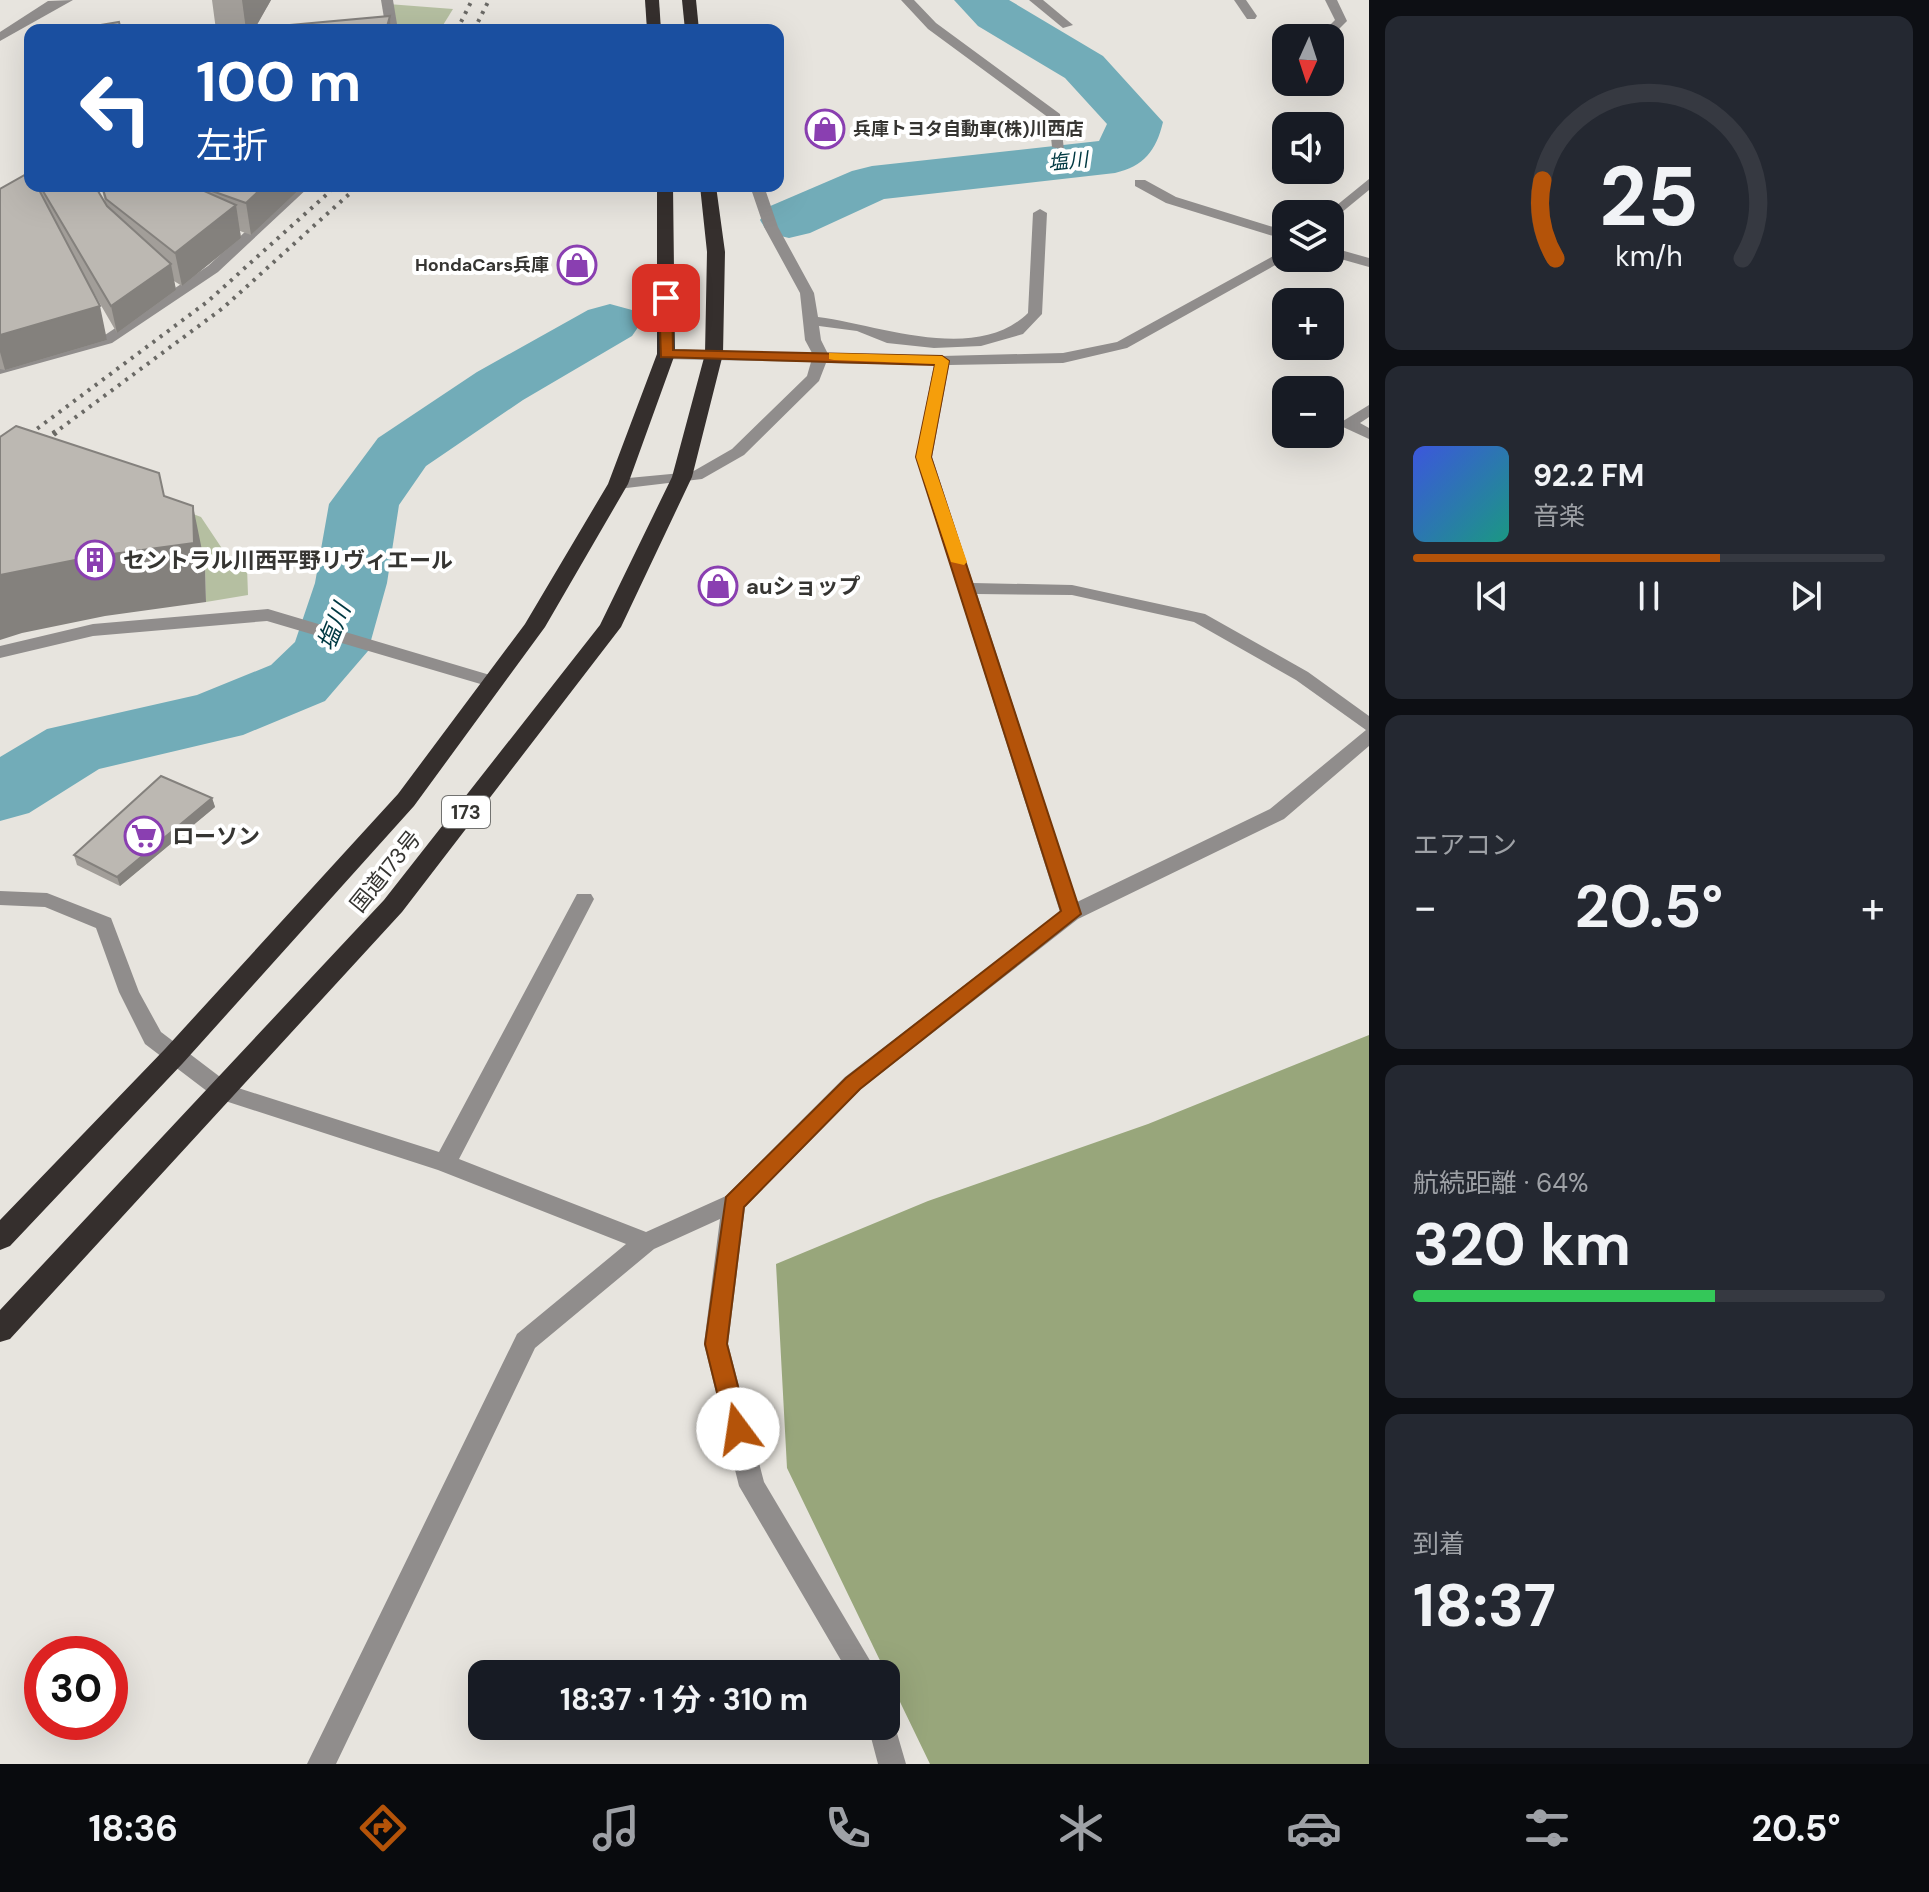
<!DOCTYPE html>
<html lang="ja">
<head>
<meta charset="utf-8">
<style>
	body { margin:0; font-family:"DM Sans","Noto Sans JP",sans-serif; background:#242831; color:#f1f3f6; height:100vh; display:flex; flex-direction:column; font-size:30px; white-space:nowrap }
	* { box-sizing:border-box; margin:0 }
	p { font-size:26px; color:#9ea1a6 }
	.icon { flex:none; width:44px; height:44px; fill:none; stroke:currentColor; stroke-width:2; stroke-linecap:round; stroke-linejoin:round }
	.map { position:relative; flex:1; overflow:hidden }
	.sheet { display:flex; flex-direction:column; gap:16px; padding:16px; background:#0d0f14; width:560px }
	.sheet>* { flex:none }
	.hud { position:absolute; left:24px; top:24px; width:760px; height:168px; border-radius:16px; box-shadow:0 8px 32px #0002; background:#1a4fa0; color:#fff; overflow:hidden }
	.needle { width:52px; rotate:183deg }
	.buttons { position:absolute; left:1272px; top:24px; display:grid; gap:16px }
	.buttons a { display:grid; place-items:center; width:72px; height:72px; border-radius:16px; background:#171b24; box-shadow:0 8px 32px #0002; font-size:40px }
	.speed { position:absolute; left:24px; top:1636px; display:flex; gap:16px; font-size:40px; font-weight:700; text-align:center }
	.speed>* { display:grid; place-content:center; width:104px; height:104px; border-radius:50%; background:#171b24; box-shadow:0 8px 32px #0002; line-height:1 }
	.speed .limit { border:12px solid #d22; background:#fff; color:#111 }
	.pin { position:absolute; display:grid; place-items:center; width:68px; height:68px; color:#fff; margin:-34px; border-radius:16px; box-shadow:0 4px 12px #0006 }
	.me { position:absolute; width:88px; margin:-44px; rotate:346deg; stroke-linejoin:round; filter:drop-shadow(0 0 6px #0008) }
	.turn { display:flex; align-items:center; gap:28px; height:168px; padding:0 40px; font-size:36px }
	.turn .icon { width:104px; height:104px; stroke-width:2.5 }
	.turn b { display:block; font-size:56px; line-height:68px }
	.big { font-size:60px; font-weight:700; line-height:1.1 }
	.sheet .card { flex:1; display:flex; flex-direction:column; justify-content:center; gap:12px; min-width:0; padding:0 28px; border-radius:16px; background:#242831 }
	.sheet .dial { align-items:center; gap:0 }
	.dial svg { height:208px; overflow:visible; fill:none; stroke:#363941; stroke-width:7; stroke-linecap:round; text-anchor:middle }
	.dial text { fill:#f1f3f6; stroke:none }
	.song { display:flex; align-items:center; gap:24px }
	.cover { width:96px; height:96px; border-radius:12px; background:linear-gradient(135deg,hsl(230 70% 55%),hsl(170 70% 35%)) }
	.played { height:8px; border-radius:4px; background:linear-gradient(90deg,#b45309 65%,#363941 65%) }
	.keys { display:flex; justify-content:space-around; direction:ltr }
	.heat { display:flex; justify-content:space-between; align-items:center; font-size:44px; direction:ltr }
	.charge { height:12px; border-radius:6px; background:linear-gradient(90deg,#34c759 64%,#363941 0) }
	.trip { position:absolute; left:468px; top:1660px; width:432px; height:80px; border-radius:16px; background:#171b24; box-shadow:0 8px 32px #0002; font-weight:700; line-height:80px; text-align:center }
	.tabs { display:flex; height:128px; justify-content:space-around; align-items:center; background:#090b0e; color:#9ea1a6 }
	.tabs .icon { width:56px; height:56px }
	.tabs .on { color:#b45309 }
	.tabs b { font-size:36px; color:#f1f3f6 }
	main { display:flex; flex:1; min-height:0 }
	.map>svg:first-child { display:block }
	.green { fill:#b5bfa1 }
	.forest { fill:#98a67b }
	.lines { fill:none; stroke-linecap:round; stroke-linejoin:round }
	.river { fill:#72acb8; fill-rule:evenodd }
	.minor { fill:#908d8c; fill-rule:evenodd }
	.highway { fill:#352f2d; fill-rule:evenodd }
	.rail-far1 { stroke:#6a6965; stroke-width:4; stroke-dasharray:3 6; stroke-linecap:butt }
	.rail { stroke:#6a6965; stroke-width:6; stroke-dasharray:4 7; stroke-linecap:butt }
	.wall { fill:#a29e99 }
	.shaded-wall { fill:#84817d }
	.building { fill:#bcb8b2; stroke:#84817d; stroke-width:2 }
	.route { fill:#b45309; stroke:#753606; stroke-width:2 }
	.slow { fill:#f59e0b }
	.labels { text-anchor:middle; stroke-width:8; stroke-linejoin:round; paint-order:stroke }
	.far-poi-label { font-size:18px; font-weight:bold; fill:#363532; stroke:#fff; text-anchor:start }
	.far-water-label { font-size:20px; font-style:italic; fill:#003942; stroke:#fff }
	.shield { fill:#fff; stroke:#727270; stroke-width:2 }
	.shield-label { font-size:20px; font-weight:bold; fill:#363532 }
	.poi-label { font-size:22px; font-weight:bold; fill:#363532; stroke:#fff; text-anchor:start }
	.street-label { font-size:22px; fill:#363532; stroke:#fff }
	.water-label { font-size:24px; font-style:italic; fill:#003942; stroke:#fff }
</style>
</head>
<body>
<main>
<div class="map">
<svg width="1369" height="1764" viewBox="0 0 1369 1764">
	<rect width="100%" height="100%" fill="#e7e4de"/>
	<!-- green -->
	<g class="green">
		<path d="M388,4L453,9L440,30H388Z"/>
		<path d="M72,468L201,517L233,565L247,567L248,595L206,602L205,565Z"/>
	</g>
	<!-- forest -->
	<path class="forest" d="M1369,1035V1764H930L787,1468L776,1264L928,1201L1148,1124Z"/>
	<g class="lines">
		<!-- river -->
		<g class="river">
			<path d="M954,0H1009L1103,56L1163,122C1156,151 1144,166 1115,173L884,199L810,233L789,238L768,233L760,220L768,207L852,171L872,166L1099,141L1107,124L1065,78L978,26Z"/>
			<path d="M610,304L632,310L641,323L632,336L523,400L426,466L399,505L387,583L368,651L325,701L243,735L99,769L29,813L0,821V757L47,729L197,695L271,665L295,642L315,583L329,504L378,438L477,372L588,310Z"/>
		</g>
		<!-- minor -->
		<g class="minor">
			<path d="M73,0L0,41V32L48,1Z"/>
			<path d="M381,0H393L398,30H386Z"/>
			<path d="M901,0H914L936,23L1060,114L1064,150L1052,147L1049,118L928,29Z"/>
			<path d="M1029,0H1043L1073,25L1063,28Z"/>
			<path d="M1234,0H1246L1257,16L1255,19H1247Z"/>
			<path d="M1325,0H1337L1347,21L1330,38H1317L1335,20Z"/>
			<path d="M1284,47L1286,55L1280,54V48Z"/>
			<path d="M1369,179V190L1330,222V214H1326Z"/>
			<path d="M1135,180H1145L1176,197L1286,231V240L1166,203L1135,186Z"/>
			<path d="M295,186H310L218,272L112,343L0,374V364L102,337L208,266Z"/>
			<path d="M750,186H764L778,227L814,293L818,317C880,325 976,364 1028,313L1033,213L1040,209L1047,213L1042,314L1023,334L981,346L934,348L887,343L857,331L819,326L821,340L828,354L942,356L1063,353L1117,342L1286,249L1288,258L1127,348L1063,363L949,365L932,457L973,583L1072,585L1205,614L1308,672L1369,716V746L1284,819L1078,919L861,1089L745,1207L728,1344L764,1482L878,1674H849L739,1486L704,1344L720,1219L654,1249L535,1348L336,1764H307L517,1334L626,1244L438,1170L216,1098L145,1044L119,992L96,928L45,907L0,905V891L47,893L111,918L139,992L161,1032L232,1086L439,1152L577,894H591L594,899L459,1159L646,1232L726,1196L845,1077L1060,912L916,457L934,365L826,363L819,381L744,455L702,479L618,489L610,484L618,479L692,472L732,449L807,376L811,362L666,359L658,354L666,349L812,353L805,340L800,293L764,227ZM977,594L1072,595L1194,622L1296,680L1366,730L1270,809L1077,902Z"/>
			<path d="M1330,247L1369,258V267L1330,256Z"/>
			<path d="M1369,405V417L1360,423L1369,428V439L1343,427V421Z"/>
			<path d="M268,609L500,678L503,682L494,688L267,621L93,636L0,658V646L93,624Z"/>
			<path d="M886,1714L892,1716L906,1764H878L868,1726H886Z"/>
		</g>
		<!-- highway -->
		<g class="highway">
			<path d="M645,0H659L661,30H647Z"/>
			<path d="M682,0H696L699,30H685Z"/>
			<path d="M657,186H673L675,354L628,484L545,627L414,806L183,1063L10,1246L0,1250V1220L165,1049L398,794L525,624L608,484L657,354Z"/>
			<path d="M700,186H716L725,252L723,354L692,477L621,627L402,912L10,1339L0,1342V1310L384,900L600,625L672,477L705,354L707,252Z"/>
		</g>
		<!-- rail-far1 -->
		<g class="rail-far1">
			<path d="M457,30L472,0"/>
			<path d="M474,30L489,0"/>
			<path d="M30,434L207,302L336,186"/>
			<path d="M53,434L223,308L358,186"/>
		</g>
		<!-- rail -->
		<g class="rail">
			<path d="M0,456L32,432"/>
			<path d="M0,473L56,432"/>
		</g>
	</g>
	<!-- wall -->
	<g class="wall">
		<path d="M212,0H271L255,28L390,16L391,30H216Z"/>
		<path d="M30,155V186H95L105,202L101,186H303L251,235L240,231L241,238L182,286L174,281L176,290L117,333L84,276L107,340L5,370L0,369V189L29,173L26,162Z"/>
		<path d="M212,798L215,807L120,886L77,865L74,855Z"/>
	</g>
	<!-- shaded-wall -->
	<g class="shaded-wall">
		<path d="M242,0H271L254,30H246Z"/>
		<path d="M390,16L391,30H386Z"/>
		<path d="M264,186H303L251,235L246,203Z"/>
		<path d="M236,205L241,238L182,286L175,253Z"/>
		<path d="M171,264L176,290L117,333L111,306Z"/>
		<path d="M100,306L107,340L5,370L0,352V335Z"/>
		<path d="M193,506L205,565L206,602L105,616L22,633L0,640V575L90,557L174,545Z"/>
		<path d="M212,798L215,807L120,886L117,877Z"/>
	</g>
	<!-- building -->
	<g class="building">
		<path d="M390,16L386,30H236Z"/>
		<path d="M119,22L121,30H71Z"/>
		<path d="M30,155V169L26,162Z"/>
		<path d="M30,172V186H37L100,306L0,335V189Z"/>
		<path d="M40,186H95L107,206L171,264L111,306Z"/>
		<path d="M102,186H193L236,205L175,253L106,199Z"/>
		<path d="M198,186H264L246,203Z"/>
		<path d="M16,426L159,473L164,496L193,506L194,543L90,557L0,575V437Z"/>
		<path d="M161,776L212,798L117,877L74,855Z"/>
	</g>
	<!-- route -->
	<path class="route" d="M666,294L672,298L673,350L942,356L949,361L931,457L1081,914L860,1089L744,1207L727,1344L749,1429L746,1437L738,1440L730,1437L726,1429L705,1344L726,1197L846,1078L1061,911L916,457L935,365L661,357L659,298Z"/>
	<!-- slow -->
	<path class="slow" d="M829,353L942,356L949,361L931,457L967,562L964,565L951,562L916,457L935,364L834,360L829,359Z"/>
	<!-- icons -->
	<defs>
		<symbol id="shop-ring" viewBox="-11 -11 22 22"><circle r="9.5" fill="#fff" stroke="#8a3fb1" stroke-width="1.5"/><path d="M-5-2.5h2.3a2.7 3.5 0 0 1 5.4 0H5L5.5 6h-11ZM-1.5-2.5h3a1.5 2.3 0 0 0-3 0Z" fill="#8a3fb1"/></symbol>
		<symbol id="building-ring" viewBox="-11 -11 22 22"><circle r="9.5" fill="#fff" stroke="#8a3fb1" stroke-width="1.5"/><path d="M-4-6H4V6H1V3H-1V6H-4ZM-2.5-4.3h1.7v1.8h-1.7ZM.8-4.3h1.7v1.8H.8ZM-2.5-1h1.7V.8h-1.7ZM.8-1h1.7V.8H.8Z" fill="#8a3fb1"/></symbol>
		<symbol id="supermarket-ring" viewBox="-11 -11 22 22"><circle r="9.5" fill="#fff" stroke="#8a3fb1" stroke-width="1.5"/><path d="M-6-5.5h2.5l.6 2H6L4.5 2H-2.5L-4.4-4H-6ZM-1.5 3.2a1.3 1.3 0 1 0 .1 0ZM3 3.2a1.3 1.3 0 1 0 .1 0Z" fill="#8a3fb1"/></symbol>
	</defs>
	<g fill-rule="evenodd">
		<use href="#shop-ring" x="803" y="107" width="44" height="44"/>
		<use href="#shop-ring" x="555" y="243" width="44" height="44"/>
		<use href="#building-ring" x="73" y="538" width="44" height="44"/>
		<use href="#shop-ring" x="696" y="564" width="44" height="44"/>
		<use href="#supermarket-ring" x="122" y="814" width="44" height="44"/>
	</g>
	<g class="labels">
		<!-- far-poi labels -->
		<g class="far-poi-label">
			<text x="853" y="135">兵庫トヨタ自動車(株)川西店</text>
			<text x="549" y="271" text-anchor="end">HondaCars兵庫</text>
		</g>
		<!-- far-water labels -->
		<g class="far-water-label">
			<text transform="translate(1068 161) rotate(-6)" y="7">塩川</text>
		</g>
		<!-- shield labels -->
		<rect class="shield" x="442" y="796" width="48" height="32" rx="6"/>
		<g class="shield-label">
			<text x="466" y="819">173</text>
		</g>
		<!-- poi labels -->
		<g class="poi-label">
			<text x="123" y="568">セントラル川西平野リヴィエール</text>
			<text x="746" y="594">auショップ</text>
			<text x="172" y="844">ローソン</text>
		</g>
		<!-- street labels -->
		<g class="street-label">
			<text transform="translate(385 871) rotate(-51)" y="8">国道173号</text>
		</g>
		<!-- water labels -->
		<g class="water-label">
			<text transform="translate(334 627) rotate(-68)" y="8">塩川</text>
		</g>
	</g>
</svg>
<div class="buttons">
<a><svg class="needle" viewBox="-14 -14 28 28"><path d="M0-13l5 13h-10z" fill="#e53935"/><path d="M0 13l5-13h-10z" fill="#9ea1a6"/></svg></a>
<a><svg class="icon" aria-label="sound" viewBox="0 0 24 24"><path d="M4 9h4l5-4v14l-5-4H4zM17 9q2 3 0 6"/></svg></a>
<a><svg class="icon" aria-label="layers" viewBox="0 0 24 24"><path d="M12 4l9 5-9 5-9-5zM3 14l9 5 9-5"/></svg></a>
<a>+</a>
<a>−</a>
</div>
<div class="speed"><div class="limit">30</div></div>
<div class="pin" style="left:666px;top:298px;background:#d93025"><svg class="icon" aria-label="arrive" viewBox="0 0 24 24"><path d="M6 21V4h12l-3 4 3 4H6"/></svg></div>
<svg class="me" style="left:738px;top:1429px" viewBox="-20 -20 40 40"><circle r="19" fill="#fff"/><path d="M0-13L10 11 0 6-10 11z" fill="#b45309"/></svg>
<div class="trip">18:37 · 1 分 · 310 m</div>
<div class="hud">
<div class="turn"><svg class="icon" aria-label="left" viewBox="0 0 24 24"><path d="M17 20v-9H6M10 6l-5 5 5 5"/></svg><div><b>100 m</b>左折</div></div>
</div>
</div>
<section class="sheet">
<div class="card dial"><svg viewBox="0 0 100 80">
<path d="M14 69A42 42 0 1 1 86 69"/>
<path d="M14 69A42 42 0 0 1 9 39" stroke="#b45309"/>
<text x="50" y="56" font-size="32" font-weight="700">25</text>
<text x="50" y="72" font-size="11">km/h</text>
</svg></div>
<div class="card">
<div class="song"><i class="cover"></i><div><b>92.2 FM</b><p>音楽</p></div></div>
<div class="played"></div>
<div class="keys"><svg class="icon" aria-label="previous" viewBox="0 0 24 24"><path d="M18 5L8 12l10 7zM5 5v14"/></svg><svg class="icon" aria-label="pause" viewBox="0 0 24 24"><path d="M8 5v14M16 5v14"/></svg><svg class="icon" aria-label="next" viewBox="0 0 24 24"><path d="M6 5l10 7-10 7zM19 5v14"/></svg></div>
</div>
<div class="card"><p>エアコン</p>
<div class="heat"><a>−</a><b class="big">20.5°</b><a>+</a></div>
</div>
<div class="card"><p>航続距離 · 64%</p><b class="big">320 km</b><div class="charge"></div></div>
<div class="card"><p>到着</p><b class="big">18:37</b></div>
</section>
</main>
<nav class="tabs">
<b>18:36</b>
<svg class="icon on" aria-label="directions" viewBox="0 0 24 24"><path d="M12 3l9 9-9 9-9-9zM9 14v-3h6M13 9l2 2-2 2"/></svg>
<svg class="icon" aria-label="music" viewBox="0 0 24 24"><path d="M9 18V5l10-2v13"/><circle cx="6" cy="18" r="3"/><circle cx="16" cy="16" r="3"/></svg>
<svg class="icon" aria-label="phone" viewBox="0 0 24 24"><path d="M5 4h4l2 5-3 2q2 4 5 5l2-3 5 2v4C11 20 4 13 5 4z"/></svg>
<svg class="icon" aria-label="climate" viewBox="0 0 24 24"><path d="M12 3v18M4 7l16 10M4 17L20 7"/></svg>
<svg class="icon" aria-label="car" viewBox="0 0 24 24"><path d="M5 17H2v-5l4-1 3-4h7l3 4 3 1v5h-3M9 17h6M6 11h13"/><circle cx="7" cy="17" r="2"/><circle cx="17" cy="17" r="2"/></svg>
<svg class="icon" aria-label="filters" viewBox="0 0 24 24"><path d="M4 7h16M4 17h16"/><circle cx="9" cy="7" r="2"/><circle cx="15" cy="17" r="2"/></svg>
<b>20.5°</b>
</nav>
</body>
</html>
